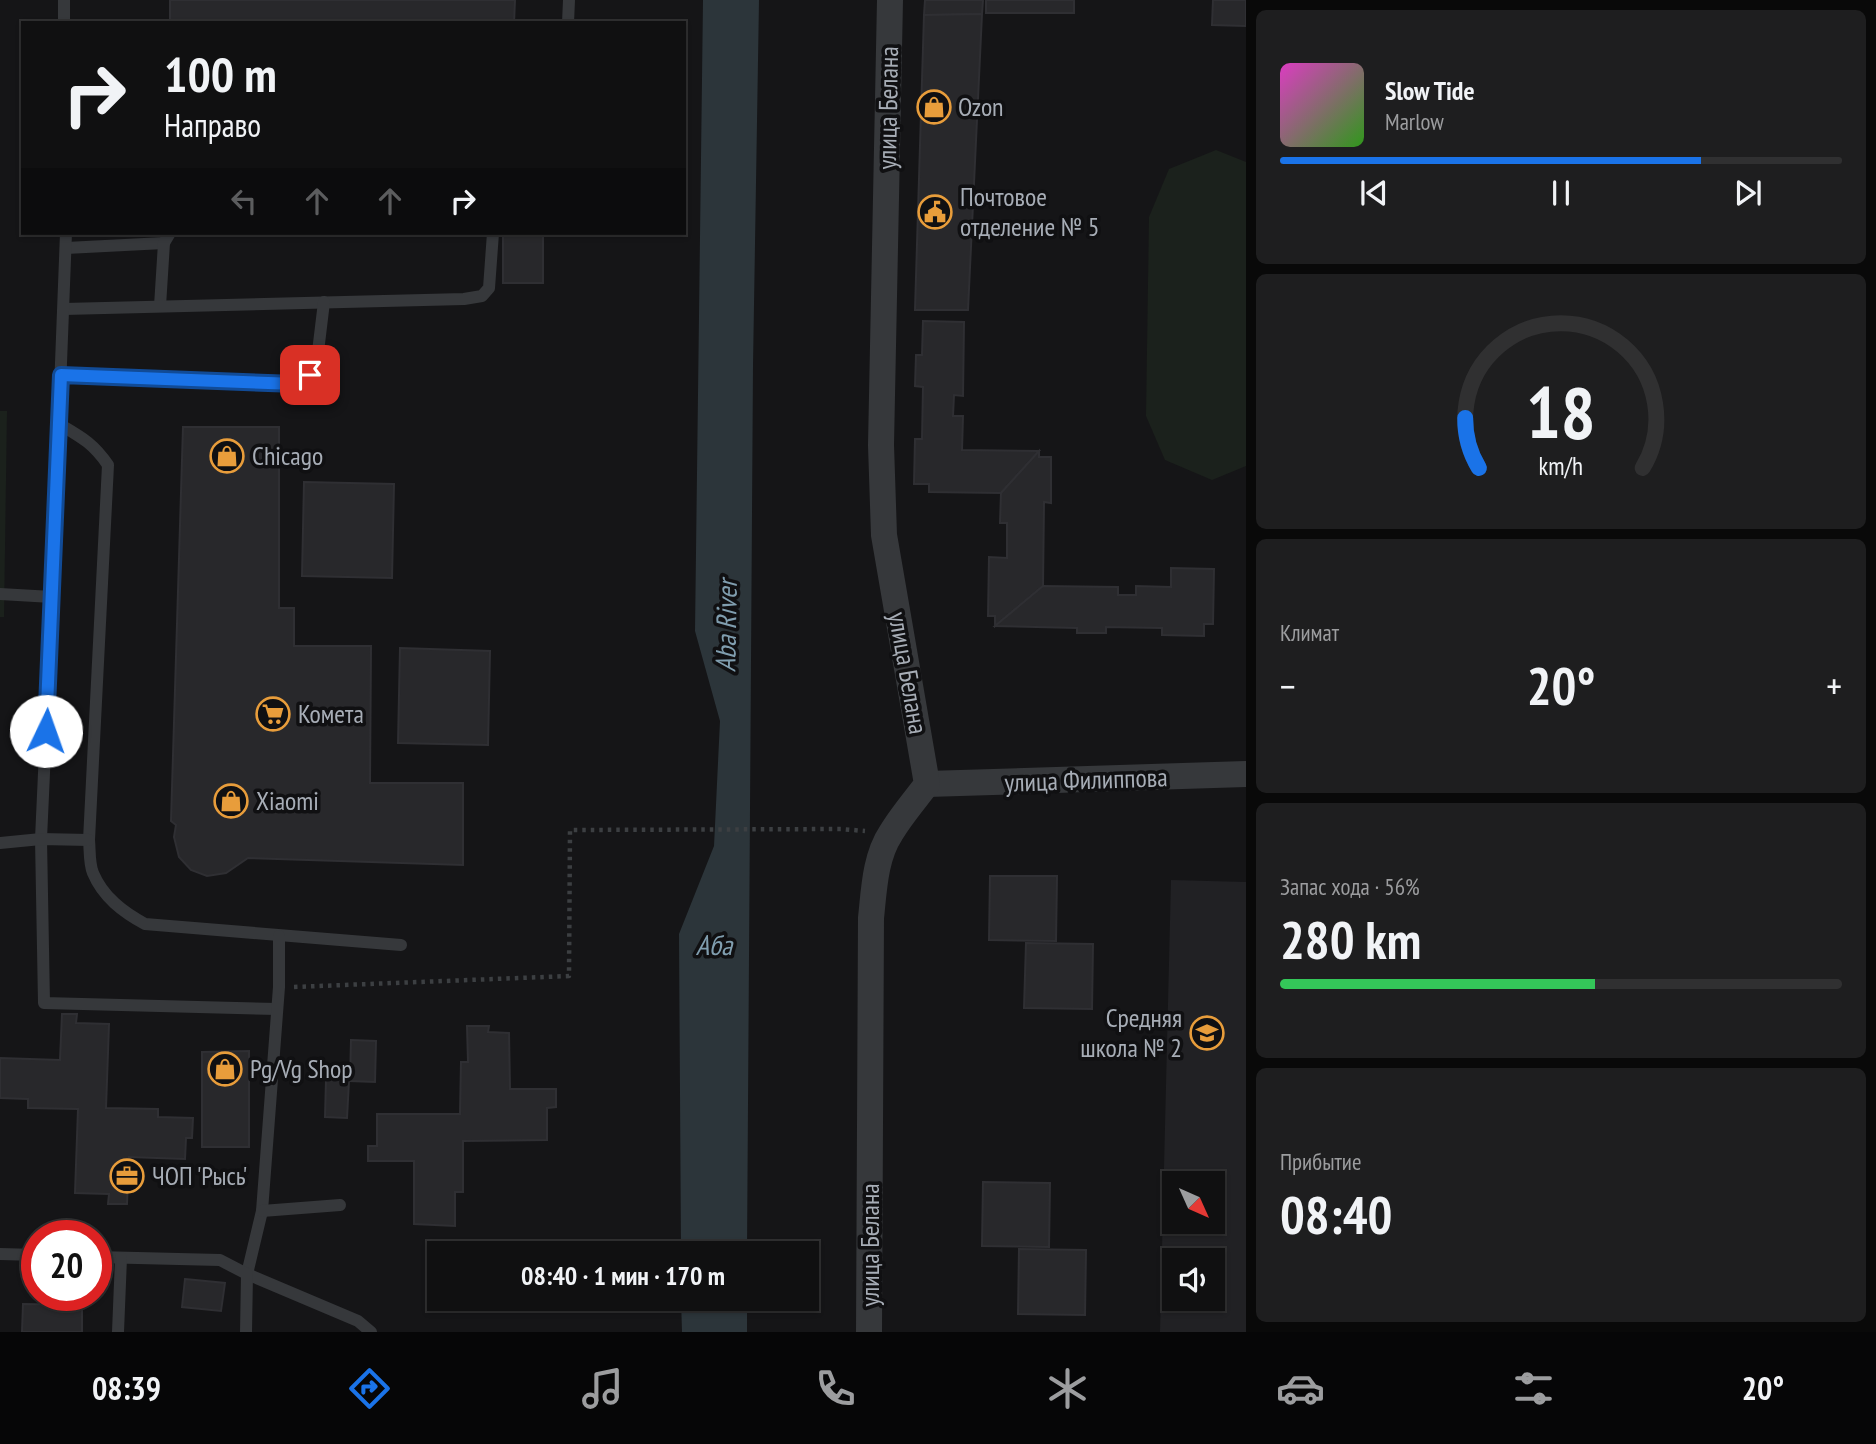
<!DOCTYPE html>
<html lang="ru">
<head>
<meta charset="utf-8">
<style>
	body { margin:0; font-family:"PT Sans Narrow",sans-serif; background:#1e1e1f; color:#f1f3f6; height:100vh; display:flex; flex-direction:column; font-size:26px; white-space:nowrap }
	* { box-sizing:border-box; margin:0 }
	p { font-size:23px; color:#9c9d9f }
	.icon { flex:none; width:38px; height:38px; fill:none; stroke:currentColor; stroke-width:2; stroke-linecap:round; stroke-linejoin:round }
	.map { position:relative; flex:1; overflow:hidden }
	.side { display:flex; flex-direction:column; gap:10px; padding:10px; background:#090909; width:630px }
	.side>* { flex:none }
	.banner { position:absolute; left:21px; top:21px; width:665px; height:214px; border-radius:0px; box-shadow:0 2px 5px #0004,0 0 0 2px #303031; background:#101011; color:#f1f3f6; overflow:hidden }
	.needle { width:46px; rotate:135deg }
	.fabs { position:absolute; left:1162px; top:1171px; display:grid; gap:14px }
	.fabs a { display:grid; place-items:center; width:63px; height:63px; border-radius:0px; background:#101011; box-shadow:0 2px 5px #0004,0 0 0 2px #303031; font-size:35px }
	.speed { position:absolute; left:21px; top:1220px; display:flex; gap:14px; font-size:35px; font-weight:700; text-align:center }
	.speed>* { display:grid; place-content:center; width:91px; height:91px; border-radius:50%; background:#101011; box-shadow:0 2px 5px #0004,0 0 0 2px #303031; line-height:1 }
	.speed .limit { border:10px solid #d22; background:#fff; color:#111 }
	.pin { position:absolute; display:grid; place-items:center; width:60px; height:60px; color:#fff; margin:-30px; border-radius:14px; box-shadow:0 4px 10px #0006 }
	.me { position:absolute; width:77px; margin:-38px; rotate:3deg; stroke-linejoin:round; filter:drop-shadow(0 0 5px #0008) }
	.turn { display:flex; align-items:center; gap:24px; height:147px; padding:0 28px; font-size:32px }
	.turn .icon { width:91px; height:91px; stroke-width:2.5 }
	.turn b { display:block; font-size:49px; line-height:60px }
	.lanes { display:flex; align-items:center; height:66px; padding:0 28px; background:#0003; justify-content:center; gap:35px; direction:ltr }
	.lanes .off { opacity:.35 }
	.big { font-size:52px; font-weight:700; line-height:1.1 }
	.side .tile { flex:1; display:flex; flex-direction:column; justify-content:center; gap:10px; min-width:0; padding:0 24px; border-radius:10px; background:#1e1e1f }
	.side .dial { align-items:center; gap:0 }
	.dial svg { height:182px; overflow:visible; fill:none; stroke:#303031; stroke-width:7; stroke-linecap:round; text-anchor:middle }
	.dial text { fill:#f1f3f6; stroke:none }
	.song { display:flex; align-items:center; gap:21px }
	.cover { width:84px; height:84px; border-radius:10px; background:linear-gradient(135deg,hsl(310 70% 55%),hsl(110 70% 35%)) }
	.played { height:7px; border-radius:4px; background:linear-gradient(90deg,#1a73e8 75%,#303031 75%) }
	.keys { display:flex; justify-content:space-around; direction:ltr }
	.heat { display:flex; justify-content:space-between; align-items:center; font-size:38px; direction:ltr }
	.charge { height:10px; border-radius:5px; background:linear-gradient(90deg,#34c759 56%,#303031 0) }
	.trip { position:absolute; left:427px; top:1241px; width:392px; height:70px; border-radius:0px; background:#101011; box-shadow:0 2px 5px #0004,0 0 0 2px #303031; font-weight:700; line-height:70px; text-align:center }
	.menu { display:flex; height:112px; justify-content:space-around; align-items:center; background:#060607; color:#9c9d9f }
	.menu .icon { width:49px; height:49px }
	.menu .active { color:#1a73e8 }
	.menu b { font-size:32px; color:#f1f3f6 }
	main { display:flex; flex:1; min-height:0 }
	.map>svg:first-child { display:block }
	.built { fill:#212124; fill-rule:evenodd }
	.green { fill:#1b211c }
	.water { fill:#2c353a }
	.building { fill:#28282b; stroke:#2f2f33; stroke-width:2 }
	.lines { fill:none; stroke-linecap:round; stroke-linejoin:round }
	.path { stroke:#3c3f42; stroke-width:4.5; stroke-dasharray:3.5 5; stroke-linecap:butt }
	.lane { stroke:#36383b; stroke-width:12 }
	.street { stroke:#36383b; stroke-width:26 }
	.route-casing { stroke:#114b97; stroke-width:18 }
	.route { stroke:#1a73e8; stroke-width:12 }
	.labels { text-anchor:middle; stroke-width:7; stroke-linejoin:round; paint-order:stroke }
	.poi-label { font-size:26px; fill:#a7adb6; stroke:#101012; text-anchor:start }
	.street-label { font-size:26px; fill:#a7adb6; stroke:#101012 }
	.water-label { font-size:28px; font-style:italic; fill:#809eaf; stroke:#101012 }
</style>
</head>
<body>
<main>
<div class="map">
<svg width="1246" height="1332" viewBox="0 0 1246 1332">
	<rect width="100%" height="100%" fill="#151517"/>
	<!-- built -->
	<path class="built" d="M1171,880L1246,882V1332H1160ZM1174,1183H1213V1222H1174ZM1174,1260H1213V1298H1174Z"/>
	<!-- green -->
	<g class="green">
		<path d="M1216,150L1246,162V466L1212,480L1165,460L1146,416L1149,217L1169,169Z"/>
		<path d="M0,411H7L4,617H0Z"/>
	</g>
	<!-- water -->
	<g class="water">
		<path d="M703,0H759L753,366L747,1253H681L679,934L714,846L720,721L695,631Z"/>
		<path d="M681,1299H747V1332H682Z"/>
	</g>
	<!-- building -->
	<g class="building">
		<path d="M170,0H515L514,23H170Z"/>
		<path d="M925,0H983L982,14L924,15Z"/>
		<rect x="986" y="0" width="88" height="13"/>
		<path d="M1213,0H1246V26L1212,25Z"/>
		<path d="M982,14L968,310H915L924,15Z"/>
		<rect x="503" y="233" width="40" height="50"/>
		<path d="M923,321L964,322L963,396L954,395L953,416H963L962,450L1039,451L1001,493L929,492V484H914L915,439H922L923,387L915,386L916,355H922Z"/>
		<path d="M183,427H279V608H294V646H371L370,783H463V865L248,858L226,873L207,876L191,870L179,857L174,837L176,825L171,821Z"/>
		<path d="M1039,451V457H1051V503L1044,502L1043,586L995,626V616H988L989,557L1007,558V523H1000L1001,493Z"/>
		<path d="M304,482L394,484L392,578L302,576Z"/>
		<path d="M1171,568L1214,569L1213,624H1204V636L1162,635V628L1106,627V633H1077V628L995,626L1043,586L1118,587V595H1136V586L1171,587Z"/>
		<path d="M400,648L490,651L488,745L398,743Z"/>
		<path d="M990,876H1057L1056,941L989,940Z"/>
		<path d="M1026,943L1093,944L1092,1009L1024,1008Z"/>
		<path d="M62,1014H77L76,1023L109,1024L106,1108L158,1109V1117L193,1118L192,1138H186L185,1159L129,1157L127,1204H108L109,1194L75,1193L78,1109L28,1108V1099L0,1098V1058L60,1060Z"/>
		<path d="M467,1026H489L488,1032L509,1033L510,1089H556V1107L547,1108V1140L463,1141V1192H455V1226L414,1224V1161H368V1146H377V1114H460L461,1062H468Z"/>
		<path d="M351,1040L376,1041L375,1082L350,1081Z"/>
		<path d="M249,1051V1147H202V1052Z"/>
		<path d="M326,1080L349,1081L347,1118L325,1117Z"/>
		<path d="M983,1182L1050,1183L1049,1247L982,1246Z"/>
		<path d="M1019,1249L1086,1250L1085,1315L1018,1314Z"/>
		<path d="M185,1279L225,1283L221,1311L182,1307Z"/>
		<path d="M23,1304L82,1305V1332H22Z"/>
	</g>
	<g class="lines">
		<!-- path -->
		<path class="path" d="M294,987L569,976L570,830L841,829L865,831"/>
		<!-- lane -->
		<g class="lane">
			<path d="M64,0V23"/>
			<path d="M568,23L569,0"/>
			<path d="M66,248L164,243"/>
			<path d="M160,306L164,243L170,233"/>
			<path d="M64,309L464,299L482,296L489,288L493,233"/>
			<path d="M61,375L296,384L310,375L317,360L324,302"/>
			<path d="M59,424C81,437 93,443 108,465L89,840C90,850 89,864 93,873C103,897 123,912 145,924L401,945"/>
			<path d="M0,594L52,597L66,233"/>
			<path d="M52,597L41,839L44,1003L277,1009"/>
			<path d="M0,843L41,839L89,840"/>
			<path d="M279,936V987L262,1211L247,1274L358,1321L371,1332"/>
			<path d="M262,1211L340,1205"/>
			<path d="M0,1254L37,1255"/>
			<path d="M96,1257L220,1260L247,1274L246,1332"/>
			<path d="M118,1332L121,1258"/>
		</g>
		<!-- street -->
		<g class="street">
			<path d="M927,784L1246,774"/>
			<path d="M869,1332L871,918C874,890 875,857 891,833C901,816 915,800 927,784L884,535L881,445L890,0"/>
		</g>
	</g>
	<g class="lines">
		<defs>
			<path id="route" d="M46,731L61,375L296,384L310,375"/>
		</defs>
		<!-- route casing -->
		<use href="#route" class="route-casing"/>
		<!-- route -->
		<use href="#route" class="route"/>
	</g>
	<!-- icons -->
	<defs>
		<symbol id="shop-ring" viewBox="-11 -11 22 22"><circle r="9.5" fill="#101012" stroke="#e89d3b" stroke-width="1.5"/><path d="M-5-2.5h2.3a2.7 3.5 0 0 1 5.4 0H5L5.5 6h-11ZM-1.5-2.5h3a1.5 2.3 0 0 0-3 0Z" fill="#e89d3b"/></symbol>
		<symbol id="civic-ring" viewBox="-11 -11 22 22"><circle r="9.5" fill="#101012" stroke="#e89d3b" stroke-width="1.5"/><path d="M-.6-6.5H3V-4.5H.6V-3L4-1V1h2V6H-6V1h2V-1L-.6-3ZM-1.2 2.5V6h2.4V2.5Z" fill="#e89d3b"/></symbol>
		<symbol id="supermarket-ring" viewBox="-11 -11 22 22"><circle r="9.5" fill="#101012" stroke="#e89d3b" stroke-width="1.5"/><path d="M-6-5.5h2.5l.6 2H6L4.5 2H-2.5L-4.4-4H-6ZM-1.5 3.2a1.3 1.3 0 1 0 .1 0ZM3 3.2a1.3 1.3 0 1 0 .1 0Z" fill="#e89d3b"/></symbol>
		<symbol id="school-ring" viewBox="-11 -11 22 22"><circle r="9.5" fill="#101012" stroke="#e89d3b" stroke-width="1.5"/><path d="M0-5L7-2L0 1L-7-2ZM-4 1L0 2.5L4 1V4Q0 6-4 4Z" fill="#e89d3b"/></symbol>
		<symbol id="office-ring" viewBox="-11 -11 22 22"><circle r="9.5" fill="#101012" stroke="#e89d3b" stroke-width="1.5"/><path d="M-6-3h4V-5.5h4V-3h4V5H-6ZM-1-4.5V-3h2v-1.5ZM-6 0V1H6V0Z" fill="#e89d3b"/></symbol>
	</defs>
	<g fill-rule="evenodd">
		<use href="#shop-ring" x="915" y="88" width="38" height="38"/>
		<use href="#civic-ring" x="916" y="193" width="38" height="38"/>
		<use href="#shop-ring" x="208" y="437" width="38" height="38"/>
		<use href="#supermarket-ring" x="254" y="695" width="38" height="38"/>
		<use href="#shop-ring" x="212" y="782" width="38" height="38"/>
		<use href="#school-ring" x="1188" y="1014" width="38" height="38"/>
		<use href="#shop-ring" x="206" y="1050" width="38" height="38"/>
		<use href="#office-ring" x="108" y="1157" width="38" height="38"/>
	</g>
	<g class="labels">
		<!-- poi labels -->
		<g class="poi-label">
			<text x="958" y="116">Ozon</text>
			<text x="960" y="206">Почтовое<tspan x="960" dy="30">отделение № 5</tspan></text>
			<text x="252" y="465">Chicago</text>
			<text x="298" y="723">Комета</text>
			<text x="256" y="810">Xiaomi</text>
			<text x="1182" y="1027" text-anchor="end">Средняя<tspan x="1182" dy="30">школа № 2</tspan></text>
			<text x="250" y="1078">Pg/Vg Shop</text>
			<text x="152" y="1185">ЧОП 'Рысь'</text>
		</g>
		<!-- street labels -->
		<g class="street-label">
			<text transform="translate(888 108) rotate(-89)" y="9">улица Белана</text>
			<text transform="translate(908 673) rotate(80)" y="9">улица Белана</text>
			<text transform="translate(1086 780) rotate(-2)" y="9">улица Филиппова</text>
			<text transform="translate(870 1245) rotate(-90)" y="9">улица Белана</text>
		</g>
		<!-- water labels -->
		<g class="water-label">
			<text transform="translate(726 626) rotate(-89)" y="10">Aba River</text>
			<text x="714" y="955">Аба</text>
		</g>
	</g>
</svg>
<div class="fabs">
<a><svg class="needle" viewBox="-14 -14 28 28"><path d="M0-13l5 13h-10z" fill="#e53935"/><path d="M0 13l5-13h-10z" fill="#9c9d9f"/></svg></a>
<a><svg class="icon" aria-label="sound" viewBox="0 0 24 24"><path d="M4 9h4l5-4v14l-5-4H4zM17 9q2 3 0 6"/></svg></a>
</div>
<div class="speed"><div class="limit">20</div></div>
<div class="pin" style="left:310px;top:375px;background:#d93025"><svg class="icon" aria-label="arrive" viewBox="0 0 24 24"><path d="M6 21V4h12l-3 4 3 4H6"/></svg></div>
<svg class="me" style="left:46px;top:731px" viewBox="-20 -20 40 40"><circle r="19" fill="#fff"/><path d="M0-13L10 11 0 6-10 11z" fill="#1a73e8"/></svg>
<div class="trip">08:40 · 1 мин · 170 m</div>
<div class="banner">
<div class="turn"><svg class="icon" aria-label="right" viewBox="0 0 24 24"><path d="M7 20v-9h11M14 6l5 5-5 5"/></svg><div><b>100 m</b>Направо</div></div>
<div class="lanes"><svg class="icon off" aria-label="left" viewBox="0 0 24 24"><path d="M17 20v-9H6M10 6l-5 5 5 5"/></svg><svg class="icon off" aria-label="ahead" viewBox="0 0 24 24"><path d="M12 20V5M6 11l6-6 6 6"/></svg><svg class="icon off" aria-label="ahead" viewBox="0 0 24 24"><path d="M12 20V5M6 11l6-6 6 6"/></svg><svg class="icon" aria-label="right" viewBox="0 0 24 24"><path d="M7 20v-9h11M14 6l5 5-5 5"/></svg></div>
</div>
</div>
<section class="side">
<div class="tile">
<div class="song"><i class="cover"></i><div><b>Slow Tide</b><p>Marlow</p></div></div>
<div class="played"></div>
<div class="keys"><svg class="icon" aria-label="previous" viewBox="0 0 24 24"><path d="M18 5L8 12l10 7zM5 5v14"/></svg><svg class="icon" aria-label="pause" viewBox="0 0 24 24"><path d="M8 5v14M16 5v14"/></svg><svg class="icon" aria-label="next" viewBox="0 0 24 24"><path d="M6 5l10 7-10 7zM19 5v14"/></svg></div>
</div>
<div class="tile dial"><svg viewBox="0 0 100 80">
<path d="M14 69A42 42 0 1 1 86 69"/>
<path d="M14 69A42 42 0 0 1 8 47" stroke="#1a73e8"/>
<text x="50" y="56" font-size="32" font-weight="700">18</text>
<text x="50" y="72" font-size="11">km/h</text>
</svg></div>
<div class="tile"><p>Климат</p>
<div class="heat"><a>−</a><b class="big">20°</b><a>+</a></div>
</div>
<div class="tile"><p>Запас хода · 56%</p><b class="big">280 km</b><div class="charge"></div></div>
<div class="tile"><p>Прибытие</p><b class="big">08:40</b></div>
</section>
</main>
<nav class="menu">
<b>08:39</b>
<svg class="icon active" aria-label="directions" viewBox="0 0 24 24"><path d="M12 3l9 9-9 9-9-9zM9 14v-3h6M13 9l2 2-2 2"/></svg>
<svg class="icon" aria-label="music" viewBox="0 0 24 24"><path d="M9 18V5l10-2v13"/><circle cx="6" cy="18" r="3"/><circle cx="16" cy="16" r="3"/></svg>
<svg class="icon" aria-label="phone" viewBox="0 0 24 24"><path d="M5 4h4l2 5-3 2q2 4 5 5l2-3 5 2v4C11 20 4 13 5 4z"/></svg>
<svg class="icon" aria-label="climate" viewBox="0 0 24 24"><path d="M12 3v18M4 7l16 10M4 17L20 7"/></svg>
<svg class="icon" aria-label="car" viewBox="0 0 24 24"><path d="M5 17H2v-5l4-1 3-4h7l3 4 3 1v5h-3M9 17h6M6 11h13"/><circle cx="7" cy="17" r="2"/><circle cx="17" cy="17" r="2"/></svg>
<svg class="icon" aria-label="filters" viewBox="0 0 24 24"><path d="M4 7h16M4 17h16"/><circle cx="9" cy="7" r="2"/><circle cx="15" cy="17" r="2"/></svg>
<b>20°</b>
</nav>
</body>
</html>
